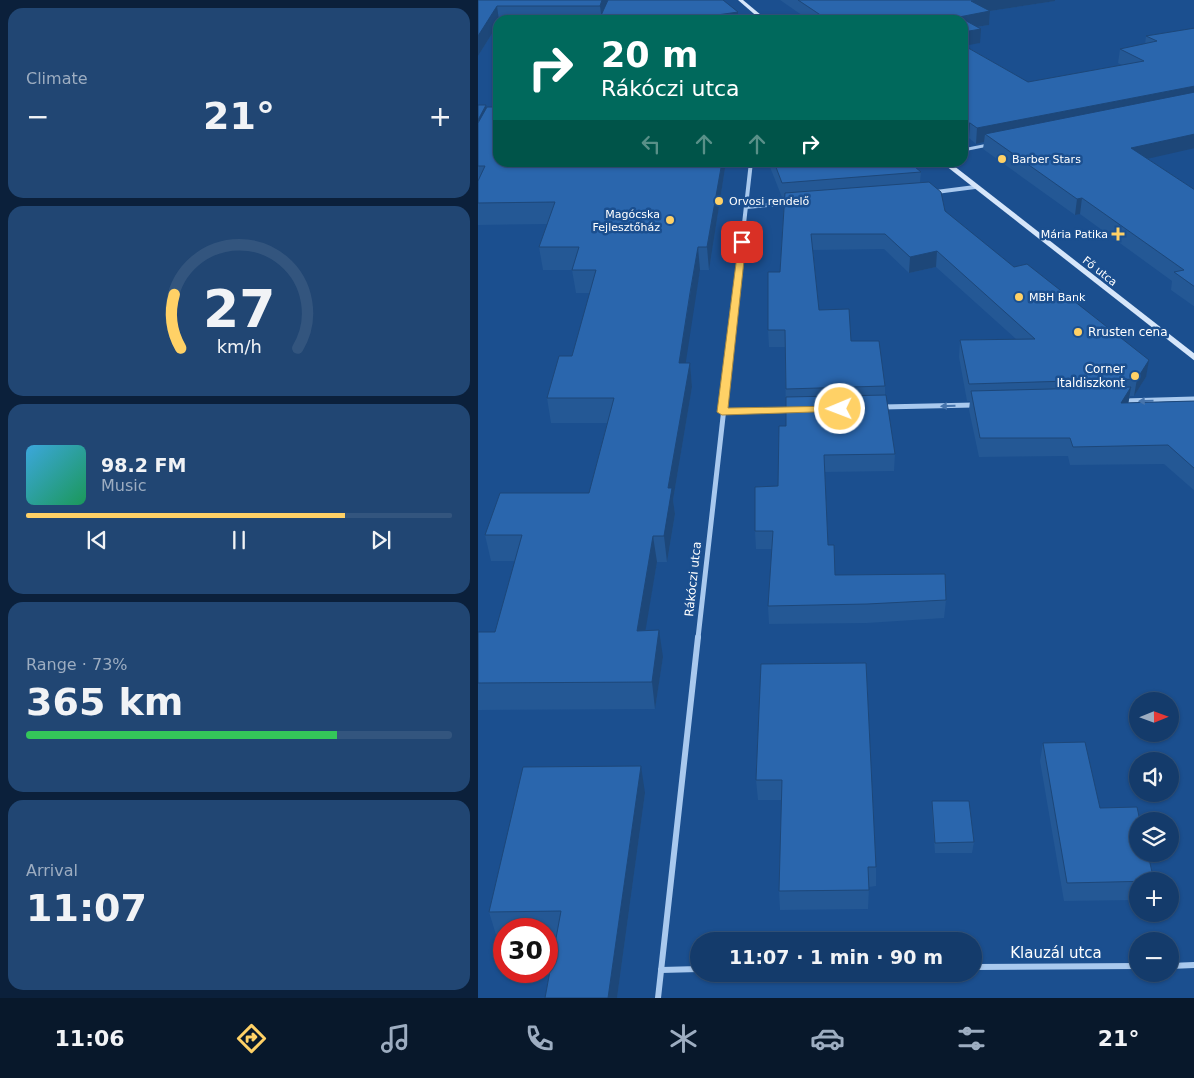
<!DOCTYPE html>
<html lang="en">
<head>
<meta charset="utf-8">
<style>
	body { margin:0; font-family:"DejaVu Sans",sans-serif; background:#214673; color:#f1f3f6; height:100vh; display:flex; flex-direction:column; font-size:19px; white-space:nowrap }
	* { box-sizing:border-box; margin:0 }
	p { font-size:16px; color:#9dadc1 }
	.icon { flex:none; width:28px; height:28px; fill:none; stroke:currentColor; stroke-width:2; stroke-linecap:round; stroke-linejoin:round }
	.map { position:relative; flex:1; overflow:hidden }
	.panel { display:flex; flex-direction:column; gap:8px; padding:8px; background:#0b203b; width:478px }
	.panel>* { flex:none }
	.top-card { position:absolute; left:15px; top:15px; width:475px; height:152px; border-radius:15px; box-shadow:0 1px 4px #0004,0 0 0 1px #33557e; background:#00695c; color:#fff; overflow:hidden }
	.needle { width:32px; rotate:89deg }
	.tools { position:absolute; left:651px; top:692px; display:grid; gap:10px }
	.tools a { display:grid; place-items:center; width:50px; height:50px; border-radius:50%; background:#143b6b; box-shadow:0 1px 4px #0004,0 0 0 1px #33557e; font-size:25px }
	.speed { position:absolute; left:15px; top:918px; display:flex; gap:10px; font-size:25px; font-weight:700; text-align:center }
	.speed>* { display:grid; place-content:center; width:65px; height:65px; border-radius:50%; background:#143b6b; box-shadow:0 1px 4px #0004,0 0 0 1px #33557e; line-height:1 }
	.speed .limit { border:8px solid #d22; background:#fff; color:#111 }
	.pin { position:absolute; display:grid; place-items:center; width:42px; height:42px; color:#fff; margin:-21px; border-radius:10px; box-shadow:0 2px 8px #0006 }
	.me { position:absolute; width:55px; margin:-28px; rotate:269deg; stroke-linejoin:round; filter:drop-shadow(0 0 4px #0008) }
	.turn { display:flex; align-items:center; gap:18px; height:105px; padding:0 25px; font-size:22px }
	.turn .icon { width:65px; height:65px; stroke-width:2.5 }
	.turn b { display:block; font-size:35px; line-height:42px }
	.lanes { display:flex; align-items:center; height:48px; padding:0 25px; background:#0003; justify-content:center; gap:25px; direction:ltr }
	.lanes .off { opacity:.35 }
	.big { font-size:38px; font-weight:700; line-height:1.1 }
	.panel .widget { flex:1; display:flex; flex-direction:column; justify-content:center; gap:8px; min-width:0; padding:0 18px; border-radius:15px; background:#214673 }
	.panel .dial { align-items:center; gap:0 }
	.dial svg { height:130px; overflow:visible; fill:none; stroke:#33557e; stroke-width:7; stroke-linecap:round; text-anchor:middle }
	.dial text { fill:#f1f3f6; stroke:none }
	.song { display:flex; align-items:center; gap:15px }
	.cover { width:60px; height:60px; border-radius:8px; background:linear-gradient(135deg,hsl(200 70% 55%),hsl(150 70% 35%)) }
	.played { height:5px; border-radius:2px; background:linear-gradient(90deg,#ffd166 75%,#33557e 75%) }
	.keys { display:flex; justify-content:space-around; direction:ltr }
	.heat { display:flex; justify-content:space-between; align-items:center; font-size:28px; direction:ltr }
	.charge { height:8px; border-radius:4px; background:linear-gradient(90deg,#34c759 73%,#33557e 0) }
	.trip { position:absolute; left:212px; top:932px; width:292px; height:50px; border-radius:25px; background:#143b6b; box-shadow:0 1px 4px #0004,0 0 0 1px #33557e; font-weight:700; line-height:50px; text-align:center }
	.tabs { display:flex; height:80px; justify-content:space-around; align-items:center; background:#08182b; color:#9dadc1 }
	.tabs .icon { width:35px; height:35px }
	.tabs .active { color:#ffd166 }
	.tabs b { font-size:22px; color:#f1f3f6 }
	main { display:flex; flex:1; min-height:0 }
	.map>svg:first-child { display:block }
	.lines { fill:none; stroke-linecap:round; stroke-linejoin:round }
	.minor-far3 { stroke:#a9c9ee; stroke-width:3 }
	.minor-far2 { stroke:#a9c9ee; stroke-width:4 }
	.minor-far1 { stroke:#a9c9ee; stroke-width:5 }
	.minor { stroke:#a9c9ee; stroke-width:6 }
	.secondary { fill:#d6e6fa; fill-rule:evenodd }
	.wall { fill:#245895 }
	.shaded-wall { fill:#1d4779 }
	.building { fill:#2a66ad; stroke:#1d4779 }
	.oneway { fill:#4674ac }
	.route { fill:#ffd166; stroke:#a68842 }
	.poi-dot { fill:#ffd166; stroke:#1b4f8f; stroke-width:2 }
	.labels { text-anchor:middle; stroke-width:5; stroke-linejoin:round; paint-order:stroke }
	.far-poi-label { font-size:11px; fill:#fff; stroke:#1b4f8f; text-anchor:start }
	.far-street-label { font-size:11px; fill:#fff; stroke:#1b4f8f }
	.poi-label { font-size:12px; fill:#fff; stroke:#1b4f8f; text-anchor:start }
	.street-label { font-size:12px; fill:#fff; stroke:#1b4f8f }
	.near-street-label { font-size:15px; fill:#fff; stroke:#1b4f8f }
</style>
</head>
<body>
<main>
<section class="panel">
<div class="widget"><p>Climate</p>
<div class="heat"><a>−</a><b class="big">21°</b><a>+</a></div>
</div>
<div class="widget dial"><svg viewBox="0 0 100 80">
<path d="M14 69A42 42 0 1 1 86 69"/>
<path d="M14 69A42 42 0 0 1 10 36" stroke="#ffd166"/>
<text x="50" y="56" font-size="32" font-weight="700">27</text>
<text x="50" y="72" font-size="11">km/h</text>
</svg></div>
<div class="widget">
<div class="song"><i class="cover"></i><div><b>98.2 FM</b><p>Music</p></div></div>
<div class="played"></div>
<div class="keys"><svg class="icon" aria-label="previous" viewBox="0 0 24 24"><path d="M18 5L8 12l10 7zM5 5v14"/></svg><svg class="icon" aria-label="pause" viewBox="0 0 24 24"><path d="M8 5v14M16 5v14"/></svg><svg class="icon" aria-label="next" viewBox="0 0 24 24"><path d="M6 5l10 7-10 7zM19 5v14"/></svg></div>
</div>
<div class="widget"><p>Range · 73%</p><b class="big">365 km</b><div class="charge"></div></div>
<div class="widget"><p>Arrival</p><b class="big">11:07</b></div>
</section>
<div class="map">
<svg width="717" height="998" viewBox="0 0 717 998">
	<rect width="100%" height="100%" fill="#1b4f8f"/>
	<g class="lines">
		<!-- minor-far3 -->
		<path class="minor-far3" d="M485,150L510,145"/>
		<!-- minor-far2 -->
		<g class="minor-far2">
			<path d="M458,192L497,187"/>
			<path d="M268,207L313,203"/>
			<path d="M250,365L273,162"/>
		</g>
		<!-- minor-far1 -->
		<g class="minor-far1">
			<path d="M645,401L717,399"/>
			<path d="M405,407L496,405"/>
			<path d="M244,412L314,410"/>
			<path d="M220,638L251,364"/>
		</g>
		<!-- minor -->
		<g class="minor">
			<path d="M692,966L717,965"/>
			<path d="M496,967L660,966"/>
			<path d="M183,970L221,969"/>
			<path d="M180,998L220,637"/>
		</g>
		<!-- secondary -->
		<g class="secondary">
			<path d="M260,0H265L289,20H283Z"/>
			<path d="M463,162H471L717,354V361Z"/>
		</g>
	</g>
	<!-- wall -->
	<g class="wall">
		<path d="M0,0H245L260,20H20V24L0,56Z"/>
		<path d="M302,0H577V1L512,11L511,25L499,27L502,43L486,45L550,82L644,65L640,63L642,49L667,44L668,36L717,28L670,159L717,190V307L693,290L694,281L602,214L597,215L505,149L506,142L498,144L491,138L485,139V20H331Z"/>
		<path d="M0,105L9,107L20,162H248L231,270H222L214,316L207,363H212L214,387L195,500L197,514L189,562H179L167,631L185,657L177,709L0,710V632H17L37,561H13L7,535L111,493L129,423H73L69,398L94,356L112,293H98L94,270H65L61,247L69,224L0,225Z"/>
		<path d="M290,162H431L443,172L442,182L467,211L668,377L656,396H652L650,403L717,401V491L686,464L592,465L590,456L501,457L491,410L492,401H489L481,357L482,340L538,339L458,267L431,273L406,249L335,250L341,310L373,341L407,386V395L417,454L416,471L347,472L350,545L357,575L468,600L466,618L389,623L291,624L290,606L294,549H278L277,531L300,486L308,426L307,347H291L290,330L302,272L306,200H305Z"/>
		<path d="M388,663L398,867V886L391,887L390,909L302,910L301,891L304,800H280L278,780Z"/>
		<path d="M565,743L622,808L660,881V900L586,901L562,761Z"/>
		<path d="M167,793L139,998H67L78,938H69V929H26V938H19L11,912Z"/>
		<path d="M454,801L496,842L494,853H457L454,812Z"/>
	</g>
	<!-- shaded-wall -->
	<g class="shaded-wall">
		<path d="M124,0H132L124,20L122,6Z"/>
		<path d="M501,0H577V1L492,14L493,1Z"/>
		<path d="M19,6L21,20H20V24L0,56V36Z"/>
		<path d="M512,11L511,25L485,29L481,17Z"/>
		<path d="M260,12V20H239V15Z"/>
		<path d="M503,29L502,43L485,46V32Z"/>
		<path d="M717,86V100L507,134L506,142L498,144L499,128Z"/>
		<path d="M8,105L11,116L0,135V120Z"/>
		<path d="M492,123L491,138L485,139V124Z"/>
		<path d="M717,134V148L651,163L653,148Z"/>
		<path d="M244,162H248L231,270L229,247Z"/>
		<path d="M604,198L602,214L597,215L599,199Z"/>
		<path d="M220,247L222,270L204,387L201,363Z"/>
		<path d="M459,251L458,267L431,273L432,257Z"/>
		<path d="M671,360L668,377L656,396L659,379Z"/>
		<path d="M212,363L214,387L195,500L197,514L189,562L186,536L190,488Z"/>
		<path d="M653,387L650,405L643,403Z"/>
		<path d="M175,536L179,562L163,657L159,631Z"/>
		<path d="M181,630L185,657L177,709L174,682Z"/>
		<path d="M163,766L167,793L139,998H130Z"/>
	</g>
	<!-- building -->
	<g class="building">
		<path d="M0,0H124L122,6H19L0,36Z"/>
		<path d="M130,0H245L260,12L239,15L246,20H121Z"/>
		<path d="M320,0H501L493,1L512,11L481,17L503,29L485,32V20H350Z"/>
		<path d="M717,28V86L499,128L492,123L485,124V45L550,82L666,61L642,49L679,41L668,36Z"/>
		<path d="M717,92V134L653,148L717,190V287L696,272L706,270L604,198L599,199L507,134Z"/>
		<path d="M0,105H8L0,120Z"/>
		<path d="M9,107H20V162H244L229,247H220L212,293L201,363H212L190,488H194L186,536H175L159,631L181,630L174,682L0,683V632H17L44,535H7L22,493H111L136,398H69L81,356H94L118,270H94L101,247H61L77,202L0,203V181L7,166H0V123Z"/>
		<path d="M296,162H431L443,172L304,183Z"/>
		<path d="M451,182L463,192L467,211L536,267L549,264L671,360L659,379L491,384L482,340L557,339L459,251L432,257L407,234H333L341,310L371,309L373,341H401L407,386L308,389L307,330H290V272H302L307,193Z"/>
		<path d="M653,387L643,403L717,401V469L690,445L595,447L592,438H502L493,391Z"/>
		<path d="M408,395L417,454L346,455L350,545H356L357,575L467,574L468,600L389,604L290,606L295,531H277V487L300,486L301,426H308V397Z"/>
		<path d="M388,663L398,867H390L391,890L301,891L304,780H278L283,664Z"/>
		<path d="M607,742L622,808L659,807L662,821H660V854H670L676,881L589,883L565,743Z"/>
		<path d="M163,766L130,998H67L83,911L11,912L45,767Z"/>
		<path d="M454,801H491L496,842L457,843Z"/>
	</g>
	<!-- one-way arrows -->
	<defs><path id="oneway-solid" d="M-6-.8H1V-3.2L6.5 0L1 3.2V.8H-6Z" transform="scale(1.25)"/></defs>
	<g class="oneway">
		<use href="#oneway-solid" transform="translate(668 401) rotate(178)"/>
		<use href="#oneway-solid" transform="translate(470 406) rotate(178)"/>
	</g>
	<!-- route -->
	<path class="route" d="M261,240L268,242L250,408L362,406H366L368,409L366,411L244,415L239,412Z"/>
	<!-- markers -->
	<g class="poi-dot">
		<circle cx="524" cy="159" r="5"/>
		<circle cx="241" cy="201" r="5"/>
		<circle cx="192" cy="220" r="5"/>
		<path d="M637.5 226.5h5v5h5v5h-5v5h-5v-5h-5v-5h5z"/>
		<circle cx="541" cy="297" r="5"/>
		<circle cx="600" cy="332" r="5"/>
		<circle cx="657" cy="376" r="5"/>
	</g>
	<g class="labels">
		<!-- far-poi labels -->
		<g class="far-poi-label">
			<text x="534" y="163">Barber Stars</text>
			<text x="251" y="205">Orvosi rendelő</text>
			<text x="182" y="218" text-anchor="end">Magócska<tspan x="182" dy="13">Fejlesztőház</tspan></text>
			<text x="630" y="238" text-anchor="end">Mária Patika</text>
			<text x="551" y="301">MBH Bank</text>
		</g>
		<!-- far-street labels -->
		<g class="far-street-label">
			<text transform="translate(622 271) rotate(38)" y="4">Fő utca</text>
		</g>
		<!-- poi labels -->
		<g class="poi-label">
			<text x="610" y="336">Rrusten cena</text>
			<text x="647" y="373" text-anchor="end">Corner<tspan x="647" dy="14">Italdiszkont</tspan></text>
		</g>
		<!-- street labels -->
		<g class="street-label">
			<text transform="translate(215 579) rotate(-84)" y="4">Rákóczi utca</text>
		</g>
		<!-- near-street labels -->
		<g class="near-street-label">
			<text x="578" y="958">Klauzál utca</text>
		</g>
	</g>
</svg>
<div class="tools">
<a><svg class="needle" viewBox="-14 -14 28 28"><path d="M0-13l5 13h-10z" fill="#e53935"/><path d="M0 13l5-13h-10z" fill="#9dadc1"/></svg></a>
<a><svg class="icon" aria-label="sound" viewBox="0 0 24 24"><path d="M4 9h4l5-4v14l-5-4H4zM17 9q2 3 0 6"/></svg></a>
<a><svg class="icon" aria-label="layers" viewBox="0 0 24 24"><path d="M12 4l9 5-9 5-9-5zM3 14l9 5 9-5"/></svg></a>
<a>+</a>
<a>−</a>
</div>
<div class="speed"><div class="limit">30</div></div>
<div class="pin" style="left:264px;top:242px;background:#d93025"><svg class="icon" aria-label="arrive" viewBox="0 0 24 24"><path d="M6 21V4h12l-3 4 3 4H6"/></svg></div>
<svg class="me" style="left:362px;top:409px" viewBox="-20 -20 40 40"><circle r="17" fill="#ffd166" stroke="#fff" stroke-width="3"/><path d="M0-11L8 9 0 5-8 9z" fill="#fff"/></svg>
<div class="trip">11:07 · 1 min · 90 m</div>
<div class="top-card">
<div class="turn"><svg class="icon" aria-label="right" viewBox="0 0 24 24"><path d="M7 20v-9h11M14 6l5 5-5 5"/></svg><div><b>20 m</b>Rákóczi utca</div></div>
<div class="lanes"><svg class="icon off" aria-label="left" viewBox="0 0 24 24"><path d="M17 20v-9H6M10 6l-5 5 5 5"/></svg><svg class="icon off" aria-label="ahead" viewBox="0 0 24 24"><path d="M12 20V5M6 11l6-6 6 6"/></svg><svg class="icon off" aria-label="ahead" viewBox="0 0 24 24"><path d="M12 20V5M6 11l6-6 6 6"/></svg><svg class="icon" aria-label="right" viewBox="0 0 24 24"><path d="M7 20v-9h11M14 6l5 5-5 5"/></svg></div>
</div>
</div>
</main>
<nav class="tabs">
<b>11:06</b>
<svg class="icon active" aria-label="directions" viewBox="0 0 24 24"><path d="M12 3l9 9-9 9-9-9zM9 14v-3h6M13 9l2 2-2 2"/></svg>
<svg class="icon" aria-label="music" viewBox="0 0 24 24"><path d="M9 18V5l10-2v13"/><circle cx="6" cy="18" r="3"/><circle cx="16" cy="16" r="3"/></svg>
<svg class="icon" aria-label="phone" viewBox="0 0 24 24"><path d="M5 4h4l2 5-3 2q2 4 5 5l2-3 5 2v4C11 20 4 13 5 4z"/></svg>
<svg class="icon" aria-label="climate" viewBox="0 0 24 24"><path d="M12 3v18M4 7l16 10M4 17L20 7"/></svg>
<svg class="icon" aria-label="car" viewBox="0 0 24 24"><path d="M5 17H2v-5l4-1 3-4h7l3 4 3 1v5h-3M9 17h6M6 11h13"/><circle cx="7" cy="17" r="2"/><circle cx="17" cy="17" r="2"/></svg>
<svg class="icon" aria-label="filters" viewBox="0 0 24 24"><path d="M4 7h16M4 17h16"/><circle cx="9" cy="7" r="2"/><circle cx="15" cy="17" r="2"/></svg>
<b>21°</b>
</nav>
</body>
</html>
